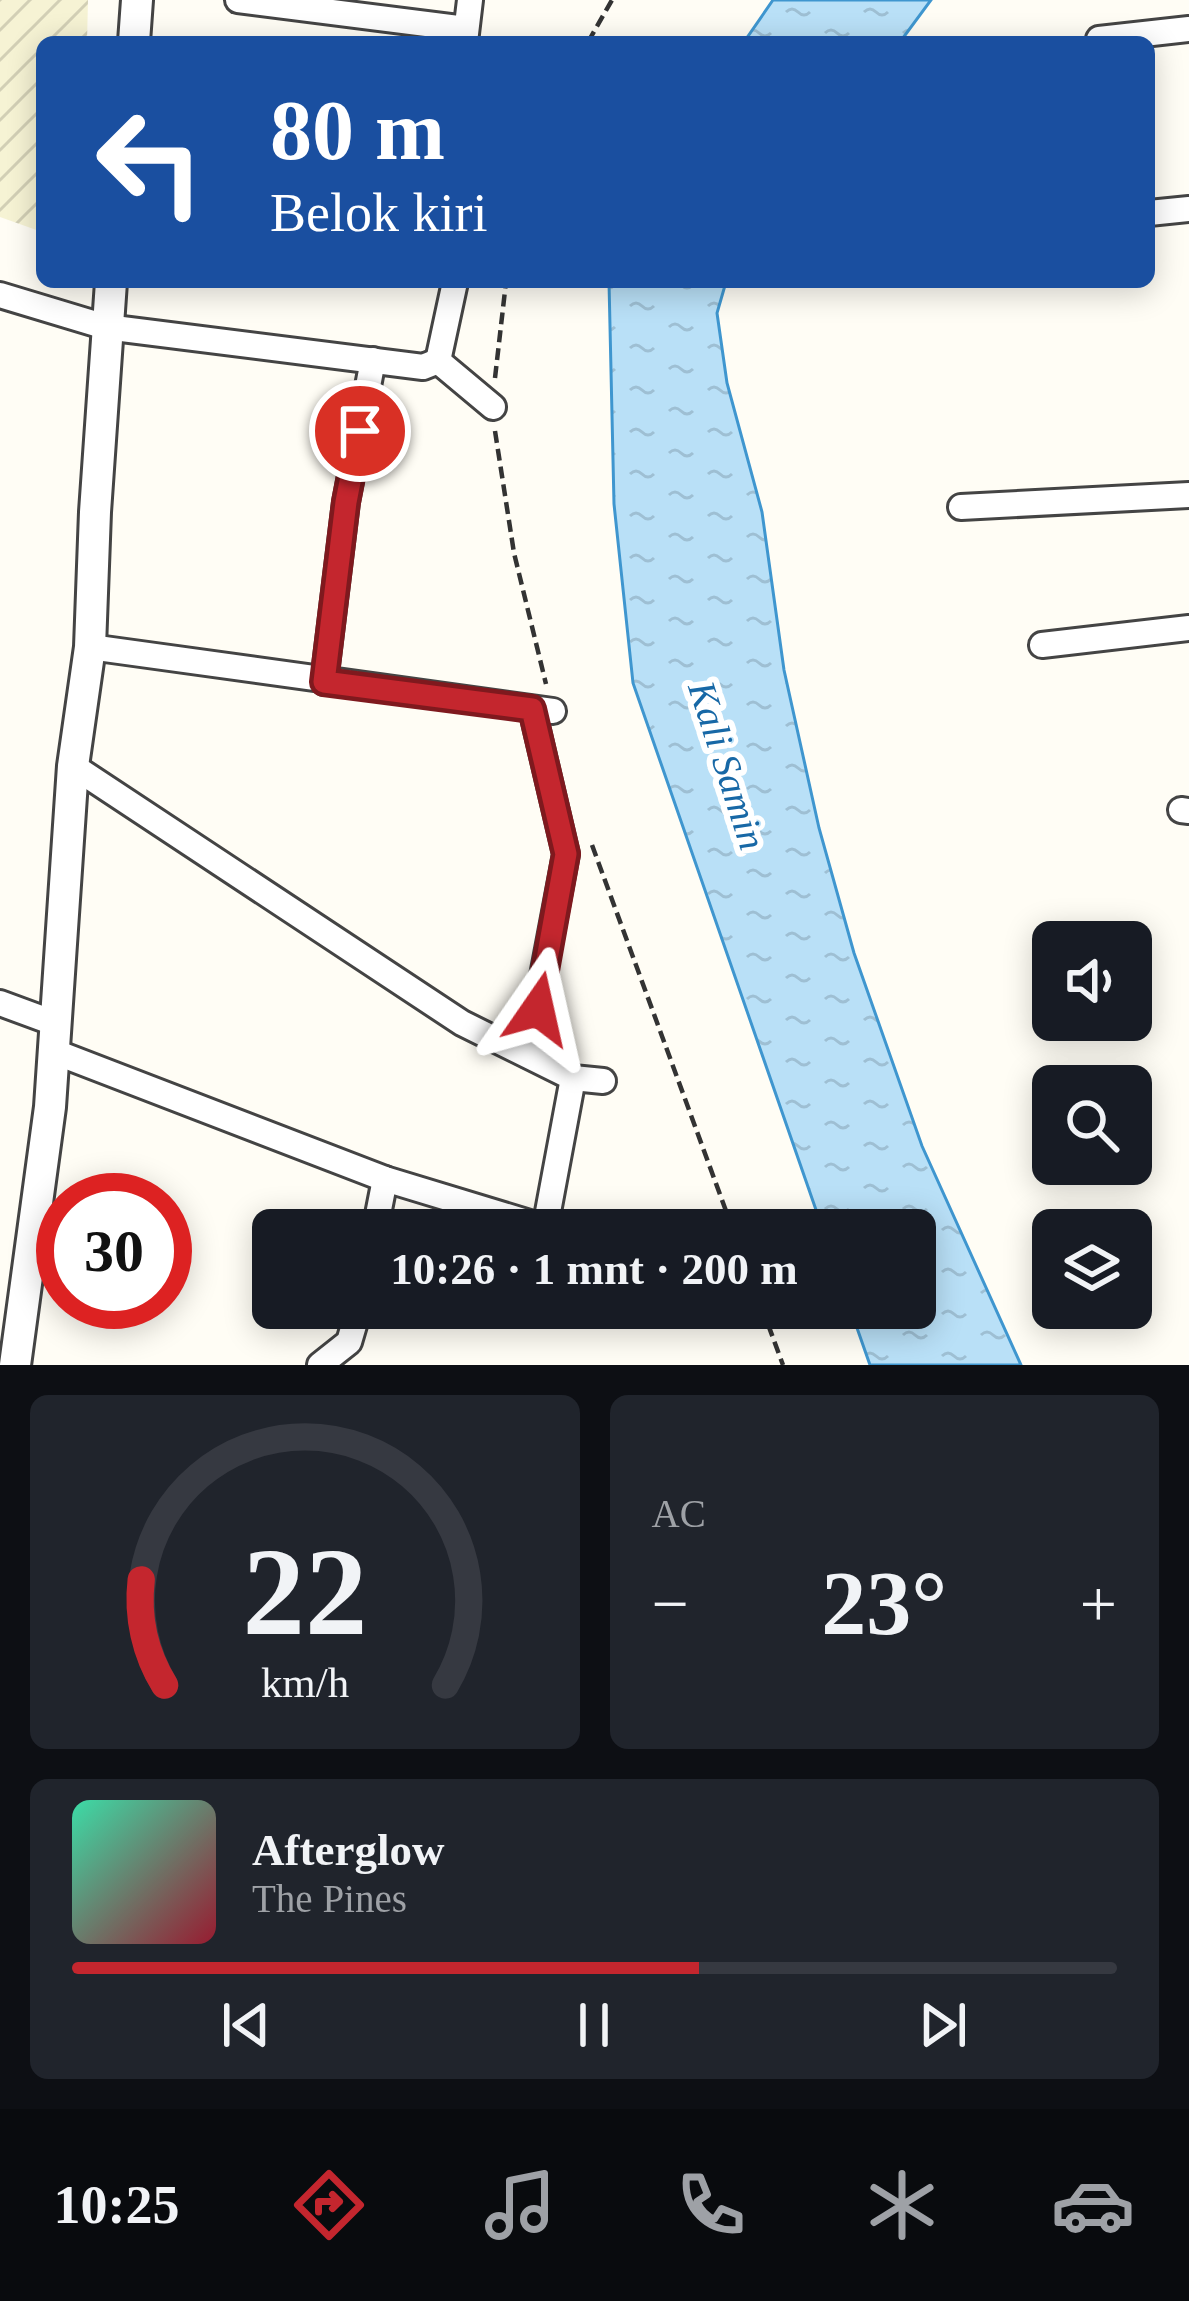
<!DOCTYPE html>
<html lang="id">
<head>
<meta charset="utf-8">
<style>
	body { margin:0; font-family:Georgia,serif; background:#20242c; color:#f1f3f6; height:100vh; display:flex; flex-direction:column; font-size:45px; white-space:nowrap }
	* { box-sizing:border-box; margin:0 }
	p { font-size:39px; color:#9ea1a6 }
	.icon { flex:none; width:66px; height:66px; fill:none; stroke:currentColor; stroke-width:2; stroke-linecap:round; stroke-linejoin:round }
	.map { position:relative; height:1365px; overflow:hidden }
	.drawer { display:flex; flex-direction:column; gap:30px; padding:30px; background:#0d0f14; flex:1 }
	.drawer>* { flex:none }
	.hud { position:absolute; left:36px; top:36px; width:1119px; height:252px; border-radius:18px; box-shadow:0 6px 30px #0003; background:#1a4fa0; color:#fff; overflow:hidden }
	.buttons { position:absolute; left:1032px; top:921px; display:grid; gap:24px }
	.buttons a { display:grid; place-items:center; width:120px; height:120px; border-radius:18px; background:#171b24; box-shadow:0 6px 30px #0003; font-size:60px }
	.speed { position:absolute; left:36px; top:1173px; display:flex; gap:24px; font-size:60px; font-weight:700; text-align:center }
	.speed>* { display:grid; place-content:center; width:156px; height:156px; border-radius:50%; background:#171b24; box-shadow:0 6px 30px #0003; line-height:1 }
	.speed .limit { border:18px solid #d22; background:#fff; color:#111 }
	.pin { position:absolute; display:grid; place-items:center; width:102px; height:102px; color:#fff; margin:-51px; border:6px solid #fff; border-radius:50%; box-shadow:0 3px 12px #0007 }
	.me { position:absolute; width:132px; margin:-66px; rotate:11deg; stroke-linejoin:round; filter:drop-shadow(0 0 9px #0008) }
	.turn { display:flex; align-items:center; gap:42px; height:252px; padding:0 36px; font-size:54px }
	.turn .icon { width:156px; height:156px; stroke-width:2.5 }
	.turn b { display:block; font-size:84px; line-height:102px }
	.big { font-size:90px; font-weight:800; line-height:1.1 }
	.drawer .card { flex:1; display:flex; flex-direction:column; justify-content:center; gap:18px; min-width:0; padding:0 42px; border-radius:18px; background:#20242c }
	.drawer .dial { align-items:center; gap:0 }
	.dial svg { height:312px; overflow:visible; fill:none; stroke:#363941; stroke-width:7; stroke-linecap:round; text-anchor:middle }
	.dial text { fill:#f1f3f6; stroke:none }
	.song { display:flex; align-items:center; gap:36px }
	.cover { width:144px; height:144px; border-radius:18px; background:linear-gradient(135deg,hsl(160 70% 55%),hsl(350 70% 35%)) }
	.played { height:12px; border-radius:6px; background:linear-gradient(90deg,#c4262e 60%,#363941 60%) }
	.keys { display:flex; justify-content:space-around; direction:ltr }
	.heat { display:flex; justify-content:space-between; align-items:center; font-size:66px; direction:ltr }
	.drawer .tiles { flex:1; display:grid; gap:30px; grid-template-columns:1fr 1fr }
	.card:last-child { grid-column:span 2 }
	.trip { position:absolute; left:252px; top:1209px; width:684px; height:120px; border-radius:18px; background:#171b24; box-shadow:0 6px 30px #0003; font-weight:800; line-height:120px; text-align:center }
	.menu { display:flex; height:192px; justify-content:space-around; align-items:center; background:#090b0e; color:#9ea1a6 }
	.menu .icon { width:84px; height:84px }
	.menu .current { color:#c4262e }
	.menu b { font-size:54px; color:#f1f3f6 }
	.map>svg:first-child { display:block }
	.farmland { fill:url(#farmland-furrows) }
	.water { fill:url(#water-ripples); stroke:#3f96cf; stroke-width:3 }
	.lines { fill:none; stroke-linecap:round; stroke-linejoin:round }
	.minor-casing { stroke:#444; stroke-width:30 }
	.tertiary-casing { stroke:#444; stroke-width:36 }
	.path { stroke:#333; stroke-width:4.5; stroke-dasharray:12 6; stroke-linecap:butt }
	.minor { stroke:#fff; stroke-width:24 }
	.tertiary { stroke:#fff; stroke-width:30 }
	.route-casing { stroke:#7f191e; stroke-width:30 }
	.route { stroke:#c4262e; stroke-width:21 }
	.labels { text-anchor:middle; stroke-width:12; stroke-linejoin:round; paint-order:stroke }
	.water-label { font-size:39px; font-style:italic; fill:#1768a6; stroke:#fff }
</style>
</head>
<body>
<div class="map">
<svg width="1189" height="1365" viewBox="0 0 1189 1365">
	<defs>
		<pattern id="farmland-furrows" width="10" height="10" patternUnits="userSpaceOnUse" patternTransform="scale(3)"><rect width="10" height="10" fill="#f6f3d4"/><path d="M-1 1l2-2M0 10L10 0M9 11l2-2" fill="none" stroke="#d2cfb5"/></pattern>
		<pattern id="water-ripples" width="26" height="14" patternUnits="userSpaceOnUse" patternTransform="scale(3)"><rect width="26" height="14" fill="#b9e0f7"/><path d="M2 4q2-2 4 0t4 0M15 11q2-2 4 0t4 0" fill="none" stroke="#9ebfd3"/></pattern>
	</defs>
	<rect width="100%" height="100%" fill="#fffdf5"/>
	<!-- farmland -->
	<path class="farmland" d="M0,0H88L87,42H42V232L0,217Z"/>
	<!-- water -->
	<g class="water">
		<path d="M773,0H931L900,42H744Z"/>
		<path d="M609,282H726L717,313L727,383L762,512L784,670L819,828L854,953L922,1146L1021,1365H870L850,1308H915V1230H823L633,683L614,504Z"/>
	</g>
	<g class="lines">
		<defs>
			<g id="minor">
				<path d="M238,0L466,29"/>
				<path d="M1099,39L1189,29"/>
				<path d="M465,42L470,0"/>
				<path d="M1149,213L1189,209"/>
				<path d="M0,295L106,327L423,367L438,361"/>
				<path d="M438,361L455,282"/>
				<path d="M438,361L493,407"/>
				<path d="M961,507L1189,495"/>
				<path d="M1042,645L1189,628"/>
				<path d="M90,647L553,711"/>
				<path d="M324,682L346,502L373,360"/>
				<path d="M73,766L462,1023L573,1078L545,1228"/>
				<path d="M1181,810L1189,811"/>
				<path d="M0,1003L57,1024"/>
				<path d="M55,1052L385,1179L553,1230"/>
				<path d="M528,1055L566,854L532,709"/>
				<path d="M573,1078L603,1081"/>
				<path d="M375,1230L385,1179"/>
				<path d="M320,1365L349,1342L359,1308"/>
			</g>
			<g id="tertiary">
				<path d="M134,42L137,0"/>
				<path d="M15,1365L50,1107L73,766L90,647L95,512L111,282"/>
			</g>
		</defs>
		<!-- minor casing -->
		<use href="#minor" class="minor-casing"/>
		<!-- tertiary casing -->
		<use href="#tertiary" class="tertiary-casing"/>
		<!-- path -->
		<g class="path">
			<path d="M588,42L612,0"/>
			<path d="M495,378L506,282"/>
			<path d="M495,431L514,553L546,684"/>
			<path d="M592,845L733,1230"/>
			<path d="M762,1308L783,1365"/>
		</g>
		<!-- minor -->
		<use href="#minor" class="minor"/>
		<!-- tertiary -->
		<use href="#tertiary" class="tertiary"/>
	</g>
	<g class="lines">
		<defs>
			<path id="route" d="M360,431L346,502L324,682L532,709L566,854L538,1009"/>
		</defs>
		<!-- route casing -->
		<use href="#route" class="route-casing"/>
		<!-- route -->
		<use href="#route" class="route"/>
	</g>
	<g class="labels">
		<!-- water labels -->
		<g class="water-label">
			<text transform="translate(728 765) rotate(72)" y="14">Kali Samin</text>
		</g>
	</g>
</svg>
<div class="buttons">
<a><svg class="icon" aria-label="sound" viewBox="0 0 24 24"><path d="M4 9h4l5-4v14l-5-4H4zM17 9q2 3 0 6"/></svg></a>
<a><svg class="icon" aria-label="search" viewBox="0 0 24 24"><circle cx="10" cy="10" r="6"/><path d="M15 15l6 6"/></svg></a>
<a><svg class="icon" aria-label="layers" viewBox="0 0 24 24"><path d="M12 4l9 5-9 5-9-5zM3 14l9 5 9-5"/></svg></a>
</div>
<div class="speed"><div class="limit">30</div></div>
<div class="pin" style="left:360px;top:431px;background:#d93025"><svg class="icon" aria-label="arrive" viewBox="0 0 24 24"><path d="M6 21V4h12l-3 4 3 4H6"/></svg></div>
<svg class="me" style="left:538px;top:1009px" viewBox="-20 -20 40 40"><path d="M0-17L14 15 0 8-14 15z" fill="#c4262e" stroke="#fff" stroke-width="4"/></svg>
<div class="trip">10:26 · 1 mnt · 200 m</div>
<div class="hud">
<div class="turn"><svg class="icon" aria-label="left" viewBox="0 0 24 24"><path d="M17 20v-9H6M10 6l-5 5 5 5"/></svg><div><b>80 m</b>Belok kiri</div></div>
</div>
</div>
<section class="drawer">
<div class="tiles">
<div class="card dial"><svg viewBox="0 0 100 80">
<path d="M14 69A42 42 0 1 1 86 69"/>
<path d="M14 69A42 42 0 0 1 8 42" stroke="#c4262e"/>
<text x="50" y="56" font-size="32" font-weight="700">22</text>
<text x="50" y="72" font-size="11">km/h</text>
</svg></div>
<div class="card"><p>AC</p>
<div class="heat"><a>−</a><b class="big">23°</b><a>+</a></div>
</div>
<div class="card">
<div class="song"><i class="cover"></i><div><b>Afterglow</b><p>The Pines</p></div></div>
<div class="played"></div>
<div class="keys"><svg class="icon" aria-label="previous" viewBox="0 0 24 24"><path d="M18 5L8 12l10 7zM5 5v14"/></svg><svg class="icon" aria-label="pause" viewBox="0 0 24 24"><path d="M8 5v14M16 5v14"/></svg><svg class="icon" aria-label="next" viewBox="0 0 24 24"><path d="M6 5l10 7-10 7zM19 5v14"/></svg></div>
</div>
</div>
</section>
<nav class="menu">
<b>10:25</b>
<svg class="icon current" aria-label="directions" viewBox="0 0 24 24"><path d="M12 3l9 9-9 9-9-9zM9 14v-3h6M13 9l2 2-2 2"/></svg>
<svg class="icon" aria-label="music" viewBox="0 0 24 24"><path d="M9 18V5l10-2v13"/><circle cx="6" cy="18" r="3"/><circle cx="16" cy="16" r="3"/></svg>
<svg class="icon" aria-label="phone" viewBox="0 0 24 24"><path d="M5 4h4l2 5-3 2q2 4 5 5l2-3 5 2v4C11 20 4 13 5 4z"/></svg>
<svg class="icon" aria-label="climate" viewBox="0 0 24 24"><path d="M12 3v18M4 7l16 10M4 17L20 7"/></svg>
<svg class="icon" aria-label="car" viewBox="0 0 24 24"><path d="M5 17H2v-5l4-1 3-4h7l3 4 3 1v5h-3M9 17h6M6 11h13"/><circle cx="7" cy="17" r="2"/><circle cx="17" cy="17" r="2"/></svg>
</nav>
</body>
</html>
